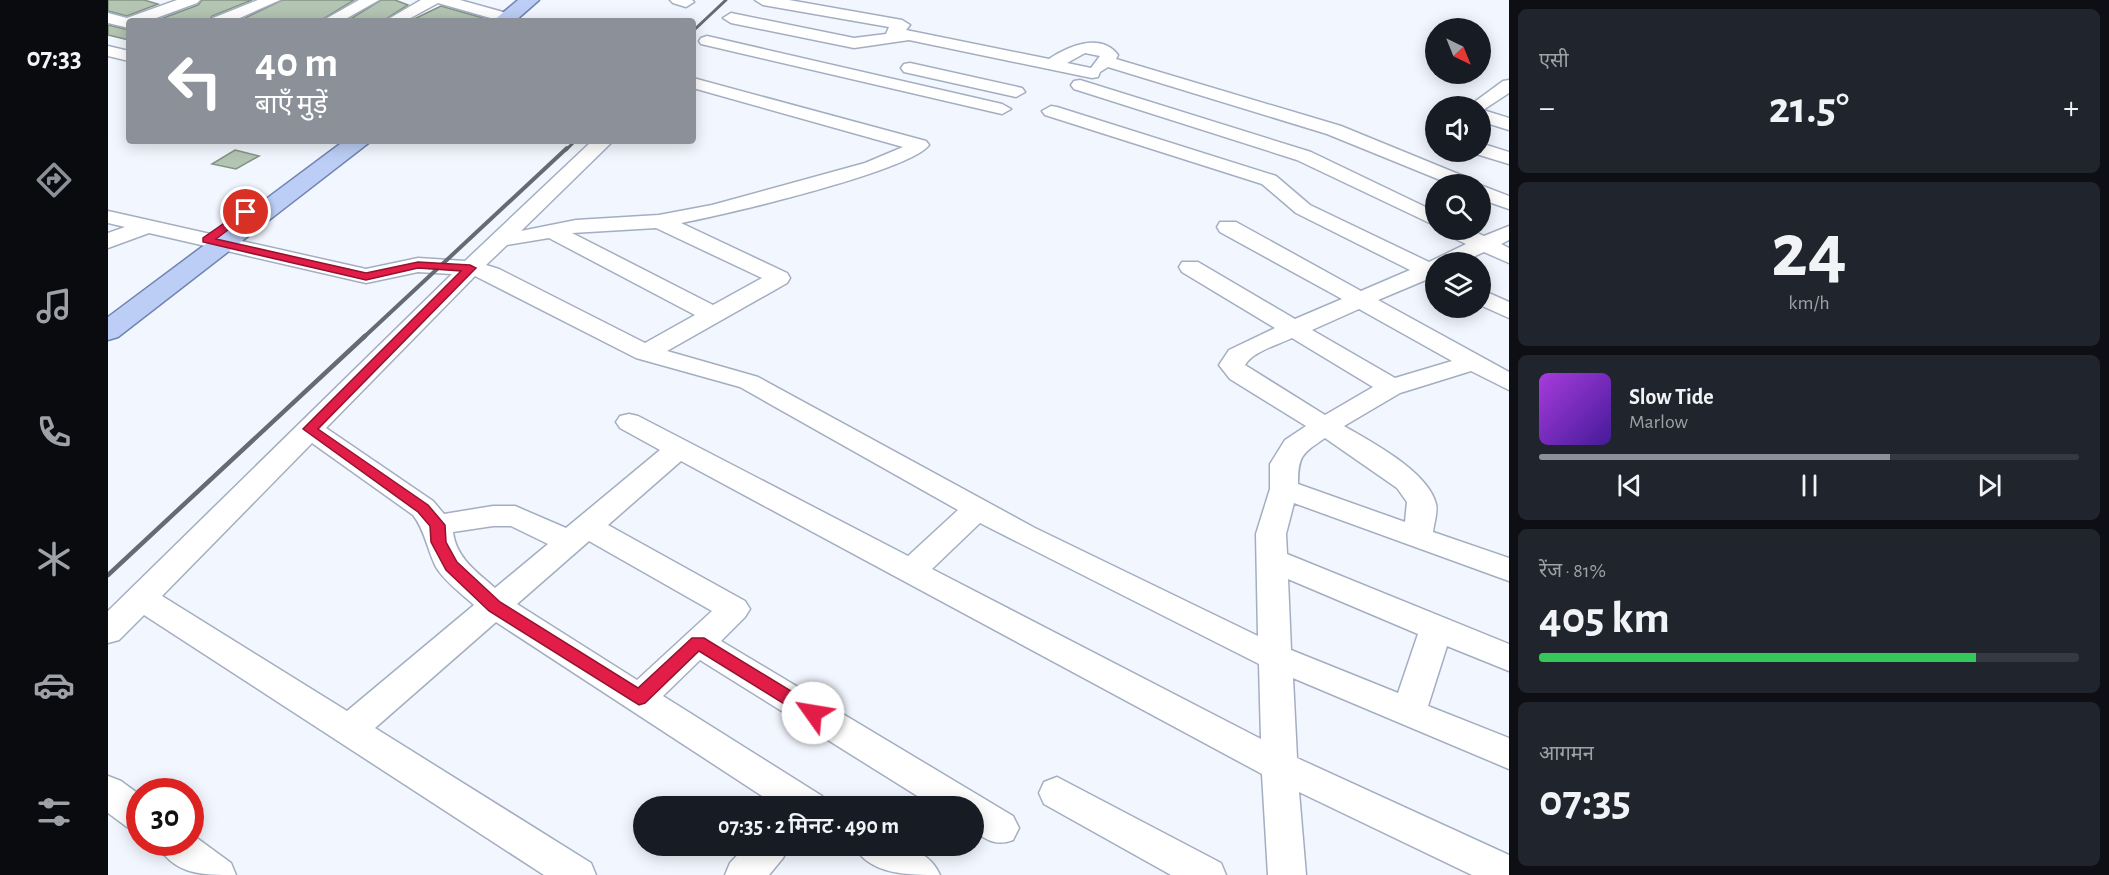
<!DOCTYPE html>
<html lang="hi">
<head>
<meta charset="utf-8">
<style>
	body { margin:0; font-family:"Alegreya Sans","Noto Sans Devanagari",sans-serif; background:#20242c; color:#f1f3f6; height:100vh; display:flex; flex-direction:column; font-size:22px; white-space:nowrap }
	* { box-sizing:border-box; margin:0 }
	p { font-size:20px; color:#9ea1a6 }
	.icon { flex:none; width:33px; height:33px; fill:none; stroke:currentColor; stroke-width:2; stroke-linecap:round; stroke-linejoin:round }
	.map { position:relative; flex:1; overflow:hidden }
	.panel { display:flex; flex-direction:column; gap:9px; padding:9px; background:#0d0f14; width:600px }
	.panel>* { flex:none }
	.hud { position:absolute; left:18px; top:18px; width:570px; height:126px; border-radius:6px; box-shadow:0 3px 15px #0003; background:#8c9099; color:#fff; overflow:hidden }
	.needle { width:39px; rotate:137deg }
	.fabs { position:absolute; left:1317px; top:18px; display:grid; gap:12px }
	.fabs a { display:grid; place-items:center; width:66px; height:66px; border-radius:50%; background:#171b24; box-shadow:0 3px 15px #0003; font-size:30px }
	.speed { position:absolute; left:18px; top:778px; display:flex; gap:12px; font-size:30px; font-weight:700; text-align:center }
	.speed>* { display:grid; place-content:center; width:78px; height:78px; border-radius:50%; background:#171b24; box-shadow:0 3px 15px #0003; line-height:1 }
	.speed .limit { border:9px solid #d22; background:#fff; color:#111 }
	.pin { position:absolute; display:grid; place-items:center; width:51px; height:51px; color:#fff; margin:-26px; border:3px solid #fff; border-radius:50%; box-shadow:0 2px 6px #0007 }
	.me { position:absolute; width:66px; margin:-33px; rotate:302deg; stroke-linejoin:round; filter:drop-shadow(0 0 4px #0008) }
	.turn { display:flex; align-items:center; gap:21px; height:126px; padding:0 30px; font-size:27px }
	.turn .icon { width:78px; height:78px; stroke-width:2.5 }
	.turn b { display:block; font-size:42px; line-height:51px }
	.big { font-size:45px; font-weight:600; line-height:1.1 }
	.panel .widget { flex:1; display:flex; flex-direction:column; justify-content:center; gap:9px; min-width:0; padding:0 21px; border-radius:9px; background:#20242c }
	.panel .dial { align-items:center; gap:0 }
	.dial b { font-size:78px; line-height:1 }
	.song { display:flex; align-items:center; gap:18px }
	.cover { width:72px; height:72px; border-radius:9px; background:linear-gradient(135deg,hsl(280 70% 55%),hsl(260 70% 35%)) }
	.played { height:6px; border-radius:3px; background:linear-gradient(90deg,#8c9099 65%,#363941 65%) }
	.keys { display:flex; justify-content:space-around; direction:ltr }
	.heat { display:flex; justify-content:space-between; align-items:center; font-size:33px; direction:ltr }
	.charge { height:9px; border-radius:4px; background:linear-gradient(90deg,#34c759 81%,#363941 0) }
	.trip { position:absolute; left:525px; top:796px; width:351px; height:60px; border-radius:30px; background:#171b24; box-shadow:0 3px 15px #0003; font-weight:600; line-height:60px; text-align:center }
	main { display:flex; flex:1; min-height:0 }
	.menu { display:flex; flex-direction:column; width:108px; justify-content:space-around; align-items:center; background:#090b0e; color:#9ea1a6 }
	.menu .icon { width:42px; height:42px }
	.menu .active { color:#8c9099 }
	.menu b { font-size:27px; color:#f1f3f6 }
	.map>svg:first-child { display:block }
	.building { fill:#b4c5b3; stroke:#849484; stroke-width:1.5 }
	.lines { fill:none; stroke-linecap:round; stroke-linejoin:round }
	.minor-casing { stroke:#a4aec1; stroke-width:3 }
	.major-casing { stroke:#6f84b2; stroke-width:3 }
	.minor { fill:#fff; fill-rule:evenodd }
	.major { fill:#bccef5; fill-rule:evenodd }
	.rail-far2 { stroke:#666a72; stroke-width:3 }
	.rail-far1 { stroke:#666a72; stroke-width:4 }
	.rail { stroke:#666a72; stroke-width:4.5 }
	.route { fill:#e11d48; stroke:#92132f; stroke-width:1.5 }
</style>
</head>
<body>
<main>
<nav class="menu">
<b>07:33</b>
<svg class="icon active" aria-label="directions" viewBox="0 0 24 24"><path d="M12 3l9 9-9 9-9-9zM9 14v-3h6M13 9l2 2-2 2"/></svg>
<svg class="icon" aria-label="music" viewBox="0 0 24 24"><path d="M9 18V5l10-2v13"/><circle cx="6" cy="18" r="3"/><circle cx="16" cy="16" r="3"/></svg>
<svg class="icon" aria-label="phone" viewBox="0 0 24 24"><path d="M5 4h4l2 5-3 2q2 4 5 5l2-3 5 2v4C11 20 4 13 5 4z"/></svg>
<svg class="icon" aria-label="climate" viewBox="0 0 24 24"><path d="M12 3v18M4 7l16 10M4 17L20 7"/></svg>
<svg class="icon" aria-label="car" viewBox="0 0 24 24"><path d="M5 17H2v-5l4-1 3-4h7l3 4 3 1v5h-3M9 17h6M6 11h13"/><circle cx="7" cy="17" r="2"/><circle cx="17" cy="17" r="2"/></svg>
<svg class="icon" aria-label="filters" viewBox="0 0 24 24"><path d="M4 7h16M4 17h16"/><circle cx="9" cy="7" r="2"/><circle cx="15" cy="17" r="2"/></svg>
</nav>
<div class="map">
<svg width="1401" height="875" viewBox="0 0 1401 875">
	<rect width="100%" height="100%" fill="#f2f6fe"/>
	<!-- building -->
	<g class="building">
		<path d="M0,0H36L50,4L19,16L0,11Z"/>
		<path d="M94,0H144L104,16L101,21H47L90,5Z"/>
		<path d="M174,0H246L212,21H131Z"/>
		<path d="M273,0H287L300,5L275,21H239Z"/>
		<path d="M333,6L375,18L370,21H302Z"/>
		<path d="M0,25L21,30V40L0,35Z"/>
		<path d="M127,150L151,156L128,169L104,164Z"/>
	</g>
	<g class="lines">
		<defs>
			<g id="minor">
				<path d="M69,0H92L89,3L40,21H21V28L0,23V13L19,18Z"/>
				<path d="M150,0H172L125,21H103L105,18Z"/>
				<path d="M251,0H271L234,21H214Z"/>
				<path d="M313,0H352L406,15L408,18L406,21H393L330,3L297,21H277Z"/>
				<path d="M562,0H584L586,2L578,7L565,3Z"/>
				<path d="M647,0H681L794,20L802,25L798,30L941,59C960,46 993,32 1010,55L1008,59L1233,126L1365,180L1368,184H1342L1219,134L1000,67L992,72L990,77L984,78L801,40L746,48L623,23L615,18L623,13L746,38L778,34L781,27L655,5ZM977,53L992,56L983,68L959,63Z"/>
				<path d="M599,36L894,104L903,109L894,114L593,44L591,41L593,38Z"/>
				<path d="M0,46L21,51V61L0,56Z"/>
				<path d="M802,63L914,88L917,92L908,97L796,72L793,68L796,64Z"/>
				<path d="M585,78L818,141L821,145C803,171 612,216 573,223L679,273L682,278L679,283L559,351L650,377L927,528L1150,636L1148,534L1162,489V464L1177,440L1198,426L1122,379L1111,365L1121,350L1167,328L1074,272L1071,267L1074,262H1090L1187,319L1234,299L1112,232L1109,227L1112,222H1128L1253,291L1302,270L1188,213L1154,184L937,115L934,111L943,106L949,107L1168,176L1202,205L1321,262L1358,244L1339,235L1337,230H1363L1376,236L1401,226V240L1393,244L1401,248V263L1376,252L1354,262H1328V281L1320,279L1270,300L1401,372V390L1363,371L1292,393L1236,426C1263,442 1320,471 1328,504C1330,512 1326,523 1325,532L1401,558V581L1186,503L1178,534L1179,554L1401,644V671L1339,646L1320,706L1401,738V769L1185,678L1189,758L1401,855V875H1364L1191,792L1198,875H1160L1154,774L573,461L500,525L637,601L642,609L637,617L613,641L905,816L911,828L905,840C889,846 880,841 866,831V807H827L592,660L555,696L714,796L719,807H671L388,622L267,728L483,863L488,875H436L36,615L11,640L0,643V611L344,274L310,272L258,283L41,233L0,248V233L17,227L0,223V211L258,269L310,258L357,261L484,141H505L413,231L468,220L551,215L604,205L757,163L795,147L585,88ZM548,228L654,278L605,305L464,233ZM441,238L587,315L537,343L391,269L378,265L399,245ZM367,276L528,358L632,387L850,510L800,556L530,416L521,414L512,416L508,422L512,428L552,450L458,528L407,506H385L336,514L325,501L218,428ZM1251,309L1344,361L1287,378L1204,330ZM1184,338L1265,387L1217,415L1137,365C1145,351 1170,345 1184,338ZM1217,438L1289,488L1299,502L1297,522L1190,484C1190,455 1194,454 1217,438ZM204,443L305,515C317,530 319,549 328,567C337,582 354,594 366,605L239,711L54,596ZM872,523L1151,664L1153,739L824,569ZM385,526H403L440,544L387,588C369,572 348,558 345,532ZM481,541L604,611L529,680L409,604ZM1180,579L1310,634L1290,693L1183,650Z"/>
				<path d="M972,80L1203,152L1328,212V226L1189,160L966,89L963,85L966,81Z"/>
				<path d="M1401,80V93L1375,110L1401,118V130L1372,121V106H1361L1395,81Z"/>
				<path d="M1372,143L1401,152V164L1365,153L1372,152Z"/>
				<path d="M1372,185L1401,196V209L1372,199Z"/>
				<path d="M1372,289L1401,302V318L1372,305Z"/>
				<path d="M0,776L13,781L32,795V832L19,827L0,813Z"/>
				<path d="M949,777L1113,863L1118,875H1063L936,804L931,793L936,782Z"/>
				<path d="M82,833L123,863L128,875C93,875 66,875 48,843H82Z"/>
				<path d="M638,846H681L675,858L661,875H617L622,863Z"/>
				<path d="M746,846C778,846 817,841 832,875C800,875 762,875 746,846Z"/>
			</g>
			<g id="major">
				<path d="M410,0H431L407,21H385Z"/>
				<path d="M236,141H263L10,337L0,340V317Z"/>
			</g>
		</defs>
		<!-- minor casing -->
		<use href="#minor" class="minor-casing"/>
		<!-- major casing -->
		<use href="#major" class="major-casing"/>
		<!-- minor -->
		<use href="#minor" class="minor"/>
		<!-- major -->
		<use href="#major" class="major"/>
		<!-- rail-far2 -->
		<g class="rail-far2">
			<path d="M585,31L618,0"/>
			<path d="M458,150L467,141"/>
		</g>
		<!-- rail-far1 -->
		<path class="rail-far1" d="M255,338L459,148"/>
		<!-- rail -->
		<path class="rail" d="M0,575L257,336"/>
	</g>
	<!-- route -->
	<path class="route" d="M138,208L141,209V214L108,239L258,273L310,262L362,265L368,268L210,429L320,505L337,525L338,542L349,562L392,602L530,688L584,638H596L711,708L714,713L711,718H699L591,651L537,703L531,705L381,611L338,570L323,542L322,526L310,512L195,429L353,271L310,268L258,280L95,242V238Z"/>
</svg>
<div class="fabs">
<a><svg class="needle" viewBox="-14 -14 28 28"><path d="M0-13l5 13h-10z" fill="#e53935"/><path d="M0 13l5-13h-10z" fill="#9ea1a6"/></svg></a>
<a><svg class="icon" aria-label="sound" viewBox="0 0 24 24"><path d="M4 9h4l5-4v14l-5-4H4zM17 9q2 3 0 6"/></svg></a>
<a><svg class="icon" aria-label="search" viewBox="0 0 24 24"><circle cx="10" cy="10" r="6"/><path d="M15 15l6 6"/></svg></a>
<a><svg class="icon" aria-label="layers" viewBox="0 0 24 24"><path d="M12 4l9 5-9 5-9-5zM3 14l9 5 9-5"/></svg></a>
</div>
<div class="speed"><div class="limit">30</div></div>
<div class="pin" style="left:138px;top:212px;background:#d93025"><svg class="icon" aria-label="arrive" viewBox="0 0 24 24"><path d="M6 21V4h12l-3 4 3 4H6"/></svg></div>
<svg class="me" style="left:705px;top:713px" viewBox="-20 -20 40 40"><circle r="19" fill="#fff"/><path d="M0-13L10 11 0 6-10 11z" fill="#e11d48"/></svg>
<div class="trip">07:35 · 2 मिनट · 490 m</div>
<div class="hud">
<div class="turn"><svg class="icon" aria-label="left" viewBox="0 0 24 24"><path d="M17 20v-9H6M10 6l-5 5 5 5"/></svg><div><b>40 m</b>बाएँ मुड़ें</div></div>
</div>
</div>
<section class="panel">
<div class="widget"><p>एसी</p>
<div class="heat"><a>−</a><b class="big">21.5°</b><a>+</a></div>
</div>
<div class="widget dial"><b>24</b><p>km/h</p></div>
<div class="widget">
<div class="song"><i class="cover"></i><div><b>Slow Tide</b><p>Marlow</p></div></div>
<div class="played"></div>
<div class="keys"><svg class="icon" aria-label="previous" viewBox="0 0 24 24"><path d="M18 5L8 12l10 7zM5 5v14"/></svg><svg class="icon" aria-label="pause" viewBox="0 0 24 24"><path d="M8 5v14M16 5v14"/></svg><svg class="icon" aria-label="next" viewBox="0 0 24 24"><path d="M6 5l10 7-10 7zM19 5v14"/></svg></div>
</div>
<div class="widget"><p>रेंज · 81%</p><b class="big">405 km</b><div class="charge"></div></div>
<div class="widget"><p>आगमन</p><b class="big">07:35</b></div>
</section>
</main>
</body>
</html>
